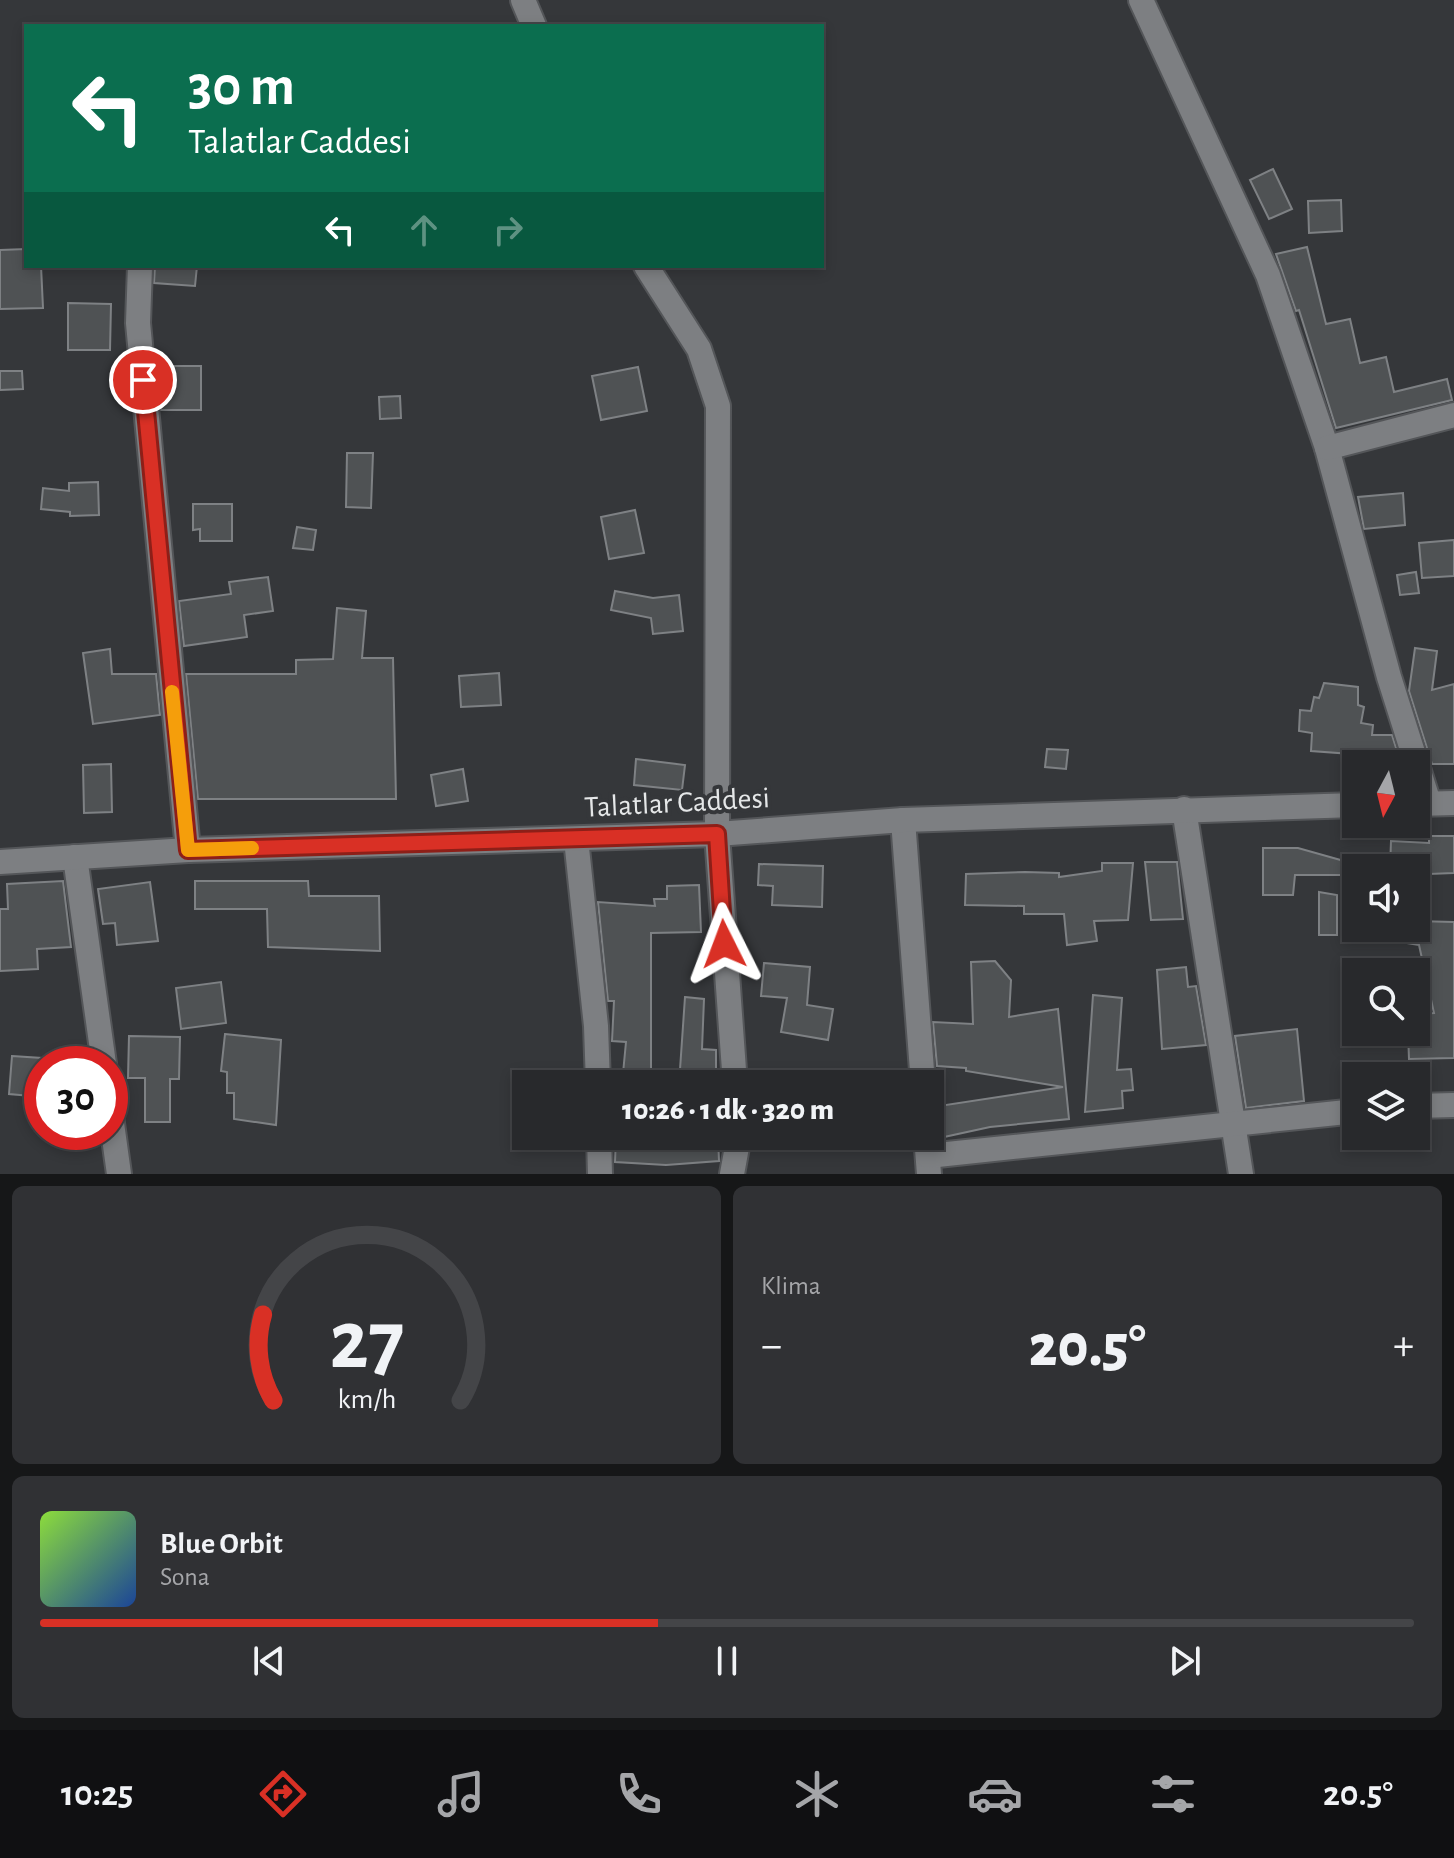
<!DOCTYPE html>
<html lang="tr">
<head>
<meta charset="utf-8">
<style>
	body { margin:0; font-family:"Alegreya Sans",sans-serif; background:#303134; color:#f1f3f6; height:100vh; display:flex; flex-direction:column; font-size:30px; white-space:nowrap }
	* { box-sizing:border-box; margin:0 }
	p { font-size:26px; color:#a5a6a9 }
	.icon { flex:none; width:44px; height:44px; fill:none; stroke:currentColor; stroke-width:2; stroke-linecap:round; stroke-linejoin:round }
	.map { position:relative; height:1174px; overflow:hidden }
	.details { display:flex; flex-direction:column; gap:12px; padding:12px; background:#161718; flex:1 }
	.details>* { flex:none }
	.top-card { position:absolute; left:24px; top:24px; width:800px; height:244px; border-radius:0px; box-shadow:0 4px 12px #0003,0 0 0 2px #444548; background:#0b6e4f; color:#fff; overflow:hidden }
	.needle { width:52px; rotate:187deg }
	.tools { position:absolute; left:1342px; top:750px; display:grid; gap:16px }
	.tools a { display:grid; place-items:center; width:88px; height:88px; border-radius:0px; background:#28292c; box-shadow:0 4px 12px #0003,0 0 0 2px #444548; font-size:40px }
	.speed { position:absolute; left:24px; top:1046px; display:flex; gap:16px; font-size:40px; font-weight:700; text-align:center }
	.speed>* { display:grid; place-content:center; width:104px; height:104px; border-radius:50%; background:#28292c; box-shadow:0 4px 12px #0003,0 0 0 2px #444548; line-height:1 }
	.speed .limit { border:12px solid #d22; background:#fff; color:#111 }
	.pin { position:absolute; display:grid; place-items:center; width:68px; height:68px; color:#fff; margin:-34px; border:4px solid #fff; border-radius:50%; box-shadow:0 2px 8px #0007 }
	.me { position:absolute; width:88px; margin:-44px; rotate:357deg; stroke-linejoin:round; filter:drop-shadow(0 0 6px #0008) }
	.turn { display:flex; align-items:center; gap:28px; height:168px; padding:0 32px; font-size:36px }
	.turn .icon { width:104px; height:104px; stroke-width:2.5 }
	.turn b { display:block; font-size:56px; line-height:68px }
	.lanes { display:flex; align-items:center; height:76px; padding:0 32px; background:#0003; justify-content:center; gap:40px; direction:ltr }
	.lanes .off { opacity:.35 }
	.big { font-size:60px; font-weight:800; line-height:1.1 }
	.details .card { flex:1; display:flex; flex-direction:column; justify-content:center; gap:12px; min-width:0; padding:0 28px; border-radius:12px; background:#303134 }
	.details .dial { align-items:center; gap:0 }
	.dial svg { height:208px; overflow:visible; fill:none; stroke:#444548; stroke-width:7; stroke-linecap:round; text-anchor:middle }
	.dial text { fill:#f1f3f6; stroke:none }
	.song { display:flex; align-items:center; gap:24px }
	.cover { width:96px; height:96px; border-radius:12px; background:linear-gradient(135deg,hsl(90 70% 55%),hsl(220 70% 35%)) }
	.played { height:8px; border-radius:4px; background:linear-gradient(90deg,#d93025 45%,#444548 45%) }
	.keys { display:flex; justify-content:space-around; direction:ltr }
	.heat { display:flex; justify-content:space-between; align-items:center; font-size:44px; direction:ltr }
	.details .tiles { flex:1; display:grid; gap:12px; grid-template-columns:1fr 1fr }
	.card:last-child { grid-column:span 2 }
	.trip { position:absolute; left:512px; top:1070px; width:432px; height:80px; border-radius:0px; background:#28292c; box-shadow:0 4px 12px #0003,0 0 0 2px #444548; font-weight:800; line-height:80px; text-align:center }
	.tab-bar { display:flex; height:128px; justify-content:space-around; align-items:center; background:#101012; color:#a5a6a9 }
	.tab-bar .icon { width:56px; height:56px }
	.tab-bar .selected { color:#d93025 }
	.tab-bar b { font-size:36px; color:#f1f3f6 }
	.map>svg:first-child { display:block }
	.building { fill:#4f5254; stroke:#7e8184; stroke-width:2 }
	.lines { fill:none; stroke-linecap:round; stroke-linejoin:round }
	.minor-casing { stroke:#545659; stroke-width:28 }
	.minor { stroke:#7d7f82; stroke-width:24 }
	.route-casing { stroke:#8d1f18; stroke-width:20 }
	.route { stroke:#d93025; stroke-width:14 }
	.slow { stroke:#f59e0b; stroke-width:14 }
	.labels { text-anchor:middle; stroke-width:8; stroke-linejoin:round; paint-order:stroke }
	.street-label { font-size:30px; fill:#e5e7e8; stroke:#35373a }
</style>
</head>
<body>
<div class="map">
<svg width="1454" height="1174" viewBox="0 0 1454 1174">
	<rect width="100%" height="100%" fill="#35373a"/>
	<!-- building -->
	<g class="building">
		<path d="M1273,169L1292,209L1269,219L1250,180Z"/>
		<path d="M1341,200L1342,231L1309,233L1308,201Z"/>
		<path d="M1307,247L1326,324L1350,319L1360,363L1386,357L1394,392L1447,379L1452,400L1336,428L1299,310L1296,311L1276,254Z"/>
		<path d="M26,249V266H41L43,308L0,309V250Z"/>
		<path d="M155,266H197L195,286L154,283Z"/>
		<path d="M68,303L111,304L110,350H68Z"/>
		<path d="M157,366H201V410H161Z"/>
		<path d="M638,367L647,411L601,420L592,376Z"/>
		<path d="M0,371H22L23,389L0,390Z"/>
		<path d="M400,396L401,418L380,419L379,397Z"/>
		<path d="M347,453H373L371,508L346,507Z"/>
		<path d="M98,482L99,515L70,516V512L41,509L43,488L69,491V483Z"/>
		<path d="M1403,493L1405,525L1364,529L1358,497Z"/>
		<path d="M193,504H232V541H200V529L193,530Z"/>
		<path d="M635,510L644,553L609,559L601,517Z"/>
		<path d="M297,527L316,530L313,550L293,548Z"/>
		<path d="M1454,540V576L1422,578L1419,543Z"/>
		<path d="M1416,572L1419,593L1400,595L1397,575Z"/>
		<path d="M268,577L273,611L244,615L247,637L184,646L179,601L231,594L229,582Z"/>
		<path d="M615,591L653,598L679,595L683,631L653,634L651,618L611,610Z"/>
		<path d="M337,608L366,611L362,658H393L396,799H198L186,674H296V660L333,659Z"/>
		<path d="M1415,648L1437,651L1432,690L1454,684V764H1432L1409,691Z"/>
		<path d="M110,649L112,674H156L160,715L93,724L83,653Z"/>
		<path d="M499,673L501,705L461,707L459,676Z"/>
		<path d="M1324,683L1358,687V705L1364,707L1361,723L1373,725L1372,735H1392L1401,764H1366L1365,755L1311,751L1312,733L1299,731L1300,710L1311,711L1314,697L1319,698Z"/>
		<path d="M1047,749L1068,750L1066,769L1045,767Z"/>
		<path d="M636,759L685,765L682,790L634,785Z"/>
		<path d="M111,764L112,812L84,813L83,765Z"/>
		<path d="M463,769L468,801L436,806L431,775Z"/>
		<path d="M1429,836H1454V873L1429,874V868H1390L1391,841L1429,843Z"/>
		<path d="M1263,848H1298L1369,868H1356V875H1295L1293,895H1263Z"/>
		<path d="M1145,862H1177L1183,919L1151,920Z"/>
		<path d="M1102,863H1133L1128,920L1094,921L1097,941L1067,945L1064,914H1024V906L965,905L966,874L1025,872L1059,873V877L1102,871Z"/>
		<path d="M759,864L823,866L822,907L772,905L773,886L758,885Z"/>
		<path d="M63,881L71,947L37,949L38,969L0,971V909H8L7,884Z"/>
		<path d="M195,881H308L309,896H379L380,951L268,947L267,909H195Z"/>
		<path d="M150,882L158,941L117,945L115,923L103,924L98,889Z"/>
		<path d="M699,885L701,932L651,933V1084H622L626,1042L612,1041L614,1001H608L598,902L655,906L654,899H667V886Z"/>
		<path d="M1319,892L1337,895V935H1319Z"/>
		<path d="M1416,921L1454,922V1058L1409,1059L1408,1032H1416V1014L1434,1013L1419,945L1376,938L1377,928H1416Z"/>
		<path d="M995,961L1011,980L1009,1017L1058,1009L1069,1119L990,1127L944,1137L939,1106L1063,1087L966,1071V1068L937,1066L933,1022L973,1024L971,962Z"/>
		<path d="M764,963L810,967L807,1005L833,1009L828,1040L781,1032L787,998L761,996Z"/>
		<path d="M1186,967L1188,987L1196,986L1206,1045L1162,1049L1157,970Z"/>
		<path d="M221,982L226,1023L181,1029L176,988Z"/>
		<path d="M1093,995L1122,998L1117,1070L1131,1069L1133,1090L1122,1091L1123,1108L1085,1112Z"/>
		<path d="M685,997L704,999L702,1049L716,1050V1084H679Z"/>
		<path d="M1297,1029L1304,1101L1246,1108L1235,1036Z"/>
		<path d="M225,1034L281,1040L276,1125L234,1119V1093H227V1072L221,1071Z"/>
		<path d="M129,1036L180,1037L179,1079H170V1122H145V1078H128Z"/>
		<path d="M12,1056L42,1058V1097L9,1094Z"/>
		<path d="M616,1136H718L719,1161L666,1165L615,1162Z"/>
	</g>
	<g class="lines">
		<defs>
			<g id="minor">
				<path d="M523,0L534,26"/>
				<path d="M1141,0L1268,275L1327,448L1389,677L1429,803"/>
				<path d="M140,266L138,323L188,850"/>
				<path d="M646,266L699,349L718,406L717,834L735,1084"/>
				<path d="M1327,448L1454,415"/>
				<path d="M1416,804L1454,803"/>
				<path d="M1184,809L1241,1174"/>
				<path d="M903,820L923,1084"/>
				<path d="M576,839L596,1026L598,1084"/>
				<path d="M75,857L104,1064"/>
				<path d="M0,862L188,850L717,834L903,820L1356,805"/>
				<path d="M1416,1106L1454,1105"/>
				<path d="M110,1109L119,1174"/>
				<path d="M599,1136L600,1174"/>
				<path d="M926,1136L929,1174"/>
				<path d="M928,1156L1356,1111"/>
				<path d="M732,1174L739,1136"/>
			</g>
		</defs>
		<!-- minor casing -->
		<use href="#minor" class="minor-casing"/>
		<!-- minor -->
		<use href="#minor" class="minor"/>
	</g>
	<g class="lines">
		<defs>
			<path id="route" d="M143,380L188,850L717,834L724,944"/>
		</defs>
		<!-- route casing -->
		<use href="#route" class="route-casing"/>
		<!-- route -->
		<use href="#route" class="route"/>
		<!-- slow -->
		<path class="slow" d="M172,692L188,850L252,848"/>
	</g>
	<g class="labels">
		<!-- street labels -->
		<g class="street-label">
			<text transform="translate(677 802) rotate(-3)" y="10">Talatlar Caddesi</text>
		</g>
	</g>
</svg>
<div class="tools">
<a><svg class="needle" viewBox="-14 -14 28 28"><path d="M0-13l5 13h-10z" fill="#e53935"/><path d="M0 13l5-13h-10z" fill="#a5a6a9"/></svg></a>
<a><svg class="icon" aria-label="sound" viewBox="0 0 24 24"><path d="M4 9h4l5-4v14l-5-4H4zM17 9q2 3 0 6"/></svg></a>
<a><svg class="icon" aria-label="search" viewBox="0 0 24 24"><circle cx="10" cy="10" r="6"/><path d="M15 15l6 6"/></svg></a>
<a><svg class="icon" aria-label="layers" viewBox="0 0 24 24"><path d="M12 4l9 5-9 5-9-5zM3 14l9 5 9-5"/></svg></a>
</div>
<div class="speed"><div class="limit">30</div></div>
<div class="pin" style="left:143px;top:380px;background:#d93025"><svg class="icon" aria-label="arrive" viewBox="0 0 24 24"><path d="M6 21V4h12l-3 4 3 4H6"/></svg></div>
<svg class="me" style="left:724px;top:944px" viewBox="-20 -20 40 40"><path d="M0-17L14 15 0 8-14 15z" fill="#d93025" stroke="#fff" stroke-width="4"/></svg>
<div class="trip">10:26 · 1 dk · 320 m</div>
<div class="top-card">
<div class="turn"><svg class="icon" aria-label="left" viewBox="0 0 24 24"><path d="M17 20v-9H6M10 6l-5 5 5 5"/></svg><div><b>30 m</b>Talatlar Caddesi</div></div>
<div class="lanes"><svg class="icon" aria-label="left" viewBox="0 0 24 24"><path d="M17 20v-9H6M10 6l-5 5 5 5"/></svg><svg class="icon off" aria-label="ahead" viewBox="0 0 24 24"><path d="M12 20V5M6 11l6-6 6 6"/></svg><svg class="icon off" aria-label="right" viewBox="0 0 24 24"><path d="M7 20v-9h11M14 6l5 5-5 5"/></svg></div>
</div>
</div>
<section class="details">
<div class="tiles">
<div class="card dial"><svg viewBox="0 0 100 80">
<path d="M14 69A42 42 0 1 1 86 69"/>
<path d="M14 69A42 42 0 0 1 10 36" stroke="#d93025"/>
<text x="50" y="56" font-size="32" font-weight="700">27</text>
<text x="50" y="72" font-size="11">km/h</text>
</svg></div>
<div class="card"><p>Klima</p>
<div class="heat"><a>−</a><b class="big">20.5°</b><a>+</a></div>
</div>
<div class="card">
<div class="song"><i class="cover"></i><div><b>Blue Orbit</b><p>Sona</p></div></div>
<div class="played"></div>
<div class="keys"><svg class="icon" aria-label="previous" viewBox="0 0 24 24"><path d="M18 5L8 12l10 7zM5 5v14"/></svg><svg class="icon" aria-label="pause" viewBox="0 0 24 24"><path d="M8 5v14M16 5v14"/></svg><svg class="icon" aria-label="next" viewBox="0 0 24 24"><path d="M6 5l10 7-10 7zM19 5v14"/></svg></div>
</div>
</div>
</section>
<nav class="tab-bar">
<b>10:25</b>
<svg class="icon selected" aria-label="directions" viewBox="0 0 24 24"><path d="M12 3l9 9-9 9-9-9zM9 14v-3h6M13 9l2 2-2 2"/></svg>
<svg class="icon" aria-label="music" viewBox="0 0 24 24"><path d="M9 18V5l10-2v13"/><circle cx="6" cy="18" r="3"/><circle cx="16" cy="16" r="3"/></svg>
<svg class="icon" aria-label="phone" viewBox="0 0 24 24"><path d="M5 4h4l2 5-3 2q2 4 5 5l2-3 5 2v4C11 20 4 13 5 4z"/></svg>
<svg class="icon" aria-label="climate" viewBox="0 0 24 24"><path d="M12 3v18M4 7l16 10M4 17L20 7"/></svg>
<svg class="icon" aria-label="car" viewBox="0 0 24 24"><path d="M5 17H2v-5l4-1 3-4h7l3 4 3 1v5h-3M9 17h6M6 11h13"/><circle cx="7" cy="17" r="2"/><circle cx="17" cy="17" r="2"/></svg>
<svg class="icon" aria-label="filters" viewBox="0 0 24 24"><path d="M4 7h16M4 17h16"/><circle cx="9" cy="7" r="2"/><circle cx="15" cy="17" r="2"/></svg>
<b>20.5°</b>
</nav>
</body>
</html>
